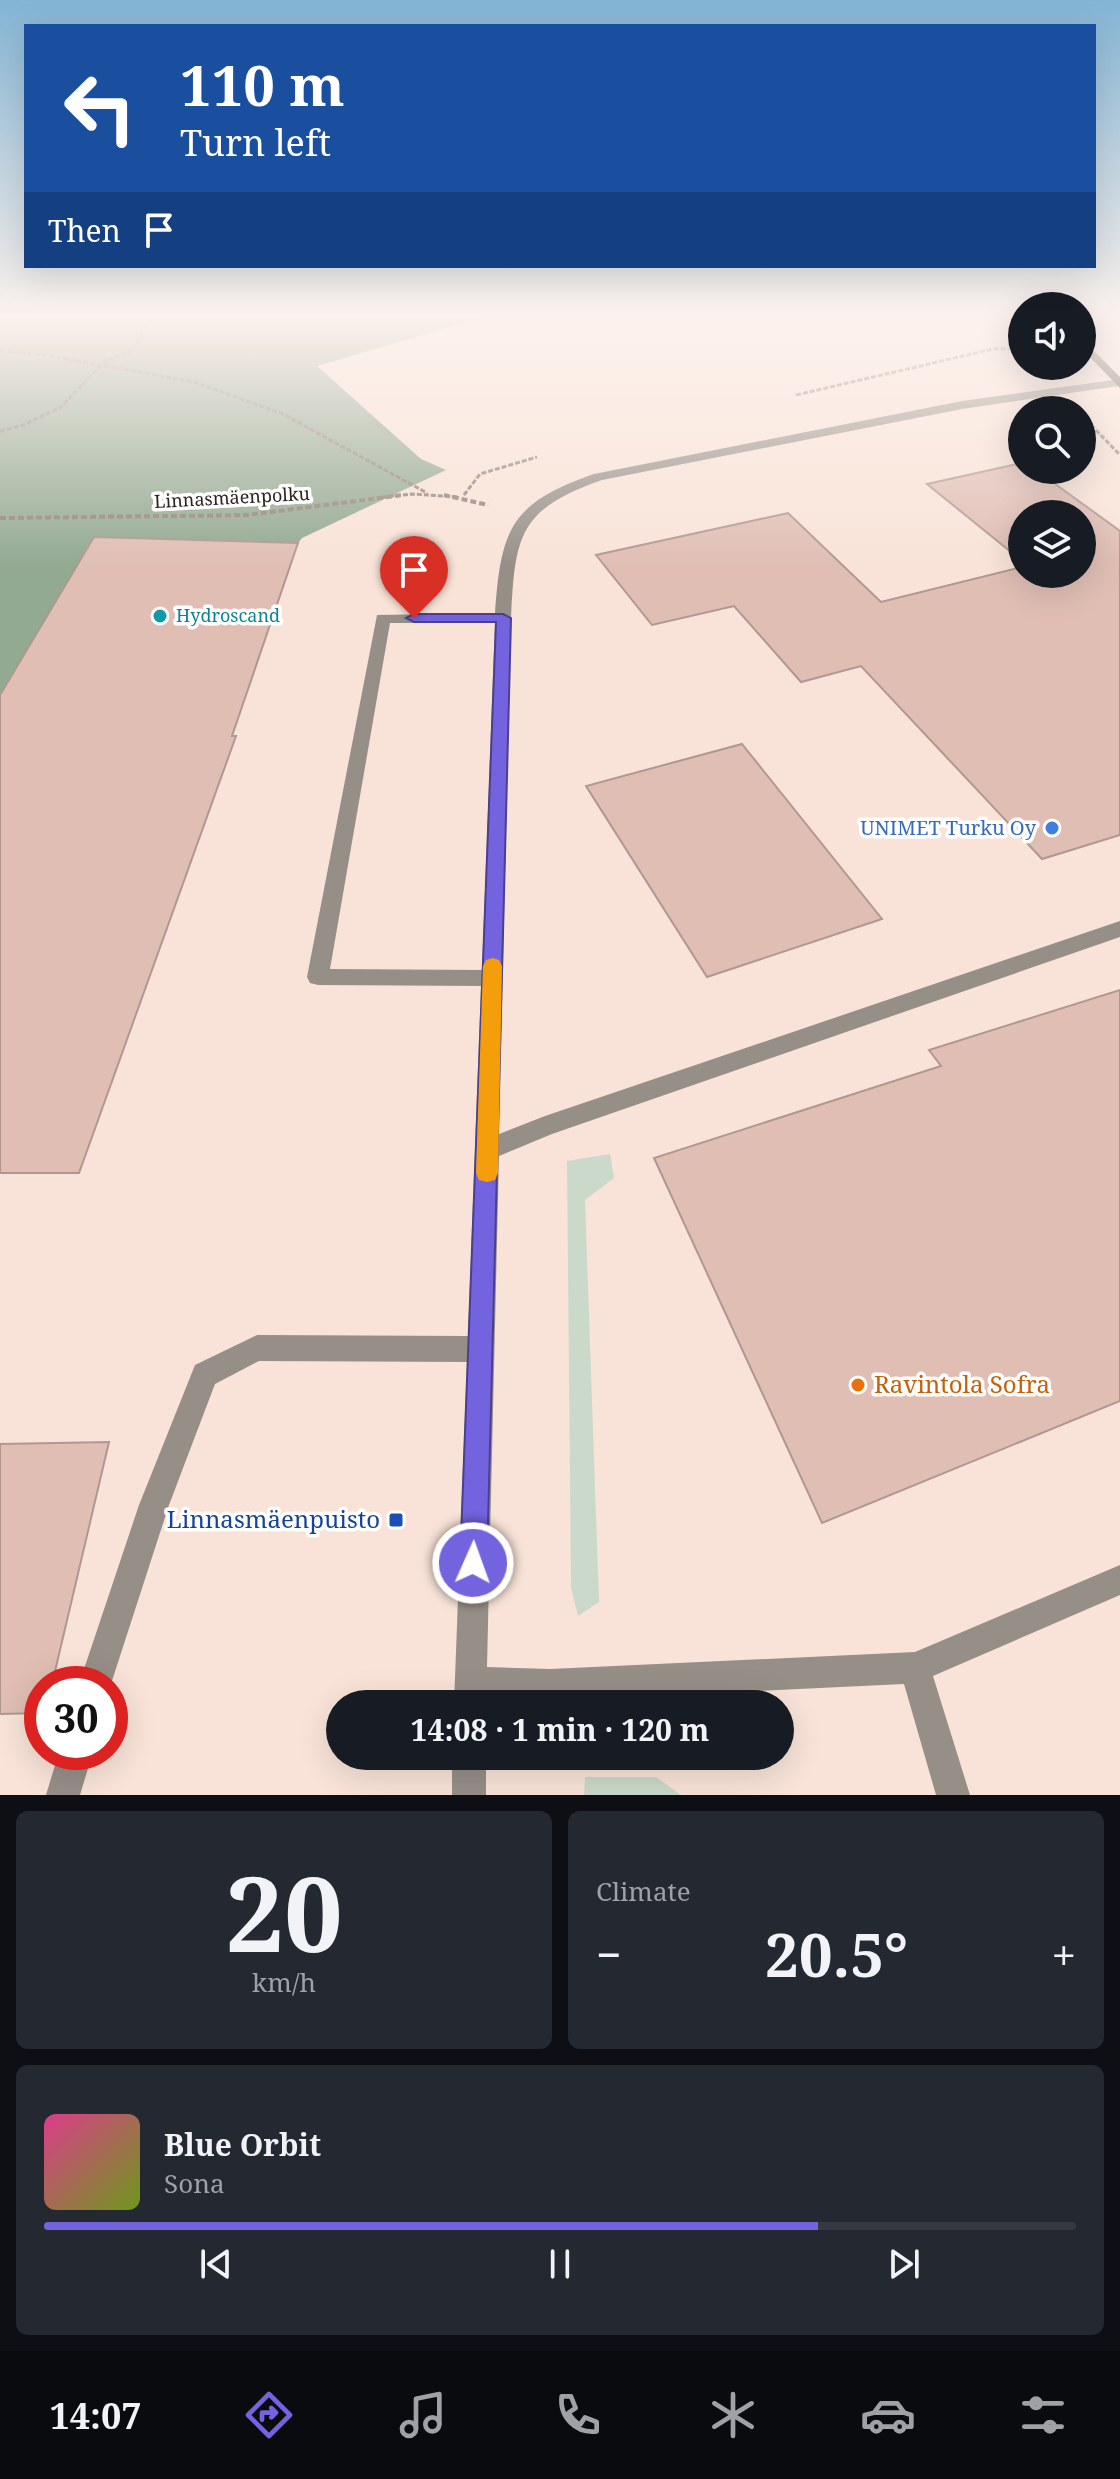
<!DOCTYPE html>
<html lang="en">
<head>
<meta charset="utf-8">
<style>
	body { margin:0; font-family:"Noto Serif",serif; background:#242831; color:#f1f3f6; height:100vh; display:flex; flex-direction:column; font-size:30px; white-space:nowrap }
	* { box-sizing:border-box; margin:0 }
	p { font-size:26px; color:#9ea1a6 }
	.icon { flex:none; width:44px; height:44px; fill:none; stroke:currentColor; stroke-width:2; stroke-linecap:round; stroke-linejoin:round }
	.map { position:relative; height:1795px; overflow:hidden }
	.panel { display:flex; flex-direction:column; gap:16px; padding:16px; background:#0d0f14; flex:1 }
	.panel>* { flex:none }
	.hud { position:absolute; left:24px; top:24px; width:1072px; height:244px; border-radius:0px; box-shadow:0 8px 32px #0002; background:#1a4fa0; color:#fff; overflow:hidden }
	.controls { position:absolute; left:1008px; top:292px; display:grid; gap:16px }
	.controls a { display:grid; place-items:center; width:88px; height:88px; border-radius:50%; background:#171b24; box-shadow:0 8px 32px #0002; font-size:40px }
	.speed { position:absolute; left:24px; top:1666px; display:flex; gap:16px; font-size:40px; font-weight:700; text-align:center }
	.speed>* { display:grid; place-content:center; width:104px; height:104px; border-radius:50%; background:#171b24; box-shadow:0 8px 32px #0002; line-height:1 }
	.speed .limit { border:12px solid #d22; background:#fff; color:#111 }
	.pin { position:absolute; display:grid; place-items:center; width:68px; height:68px; color:#fff; margin:-82px -34px; border-radius:50% 50% 50% 0; rotate:-45deg; box-shadow:0 0 8px #0007 }
	.pin .icon { rotate:45deg }
	.me { position:absolute; width:88px; margin:-44px; rotate:2deg; stroke-linejoin:round; filter:drop-shadow(0 0 6px #0008) }
	.turn { display:flex; align-items:center; gap:28px; height:168px; padding:0 24px; font-size:36px }
	.turn .icon { width:104px; height:104px; stroke-width:2.5 }
	.turn b { display:block; font-size:56px; line-height:68px }
	.then { display:flex; align-items:center; height:76px; padding:0 24px; background:#0003; gap:16px; font-size:30px }
	.big { font-size:60px; font-weight:700; line-height:1.1 }
	.panel .card { flex:1; display:flex; flex-direction:column; justify-content:center; gap:12px; min-width:0; padding:0 28px; border-radius:12px; background:#242831 }
	.panel .dial { align-items:center; gap:0 }
	.dial b { font-size:104px; line-height:1 }
	.song { display:flex; align-items:center; gap:24px }
	.cover { width:96px; height:96px; border-radius:12px; background:linear-gradient(135deg,hsl(330 70% 55%),hsl(80 70% 35%)) }
	.played { height:8px; border-radius:4px; background:linear-gradient(90deg,#7363de 75%,#363941 75%) }
	.keys { display:flex; justify-content:space-around; direction:ltr }
	.heat { display:flex; justify-content:space-between; align-items:center; font-size:44px; direction:ltr }
	.panel .tiles { flex:1; display:grid; gap:16px; grid-template-columns:1fr 1fr }
	.card:last-child { grid-column:span 2 }
	.trip { position:absolute; left:326px; top:1690px; width:468px; height:80px; border-radius:40px; background:#171b24; box-shadow:0 8px 32px #0002; font-weight:700; line-height:80px; text-align:center }
	.tabs { display:flex; height:128px; justify-content:space-around; align-items:center; background:#090b0e; color:#9ea1a6 }
	.tabs .icon { width:56px; height:56px }
	.tabs .current { color:#7363de }
	.tabs b { font-size:36px; color:#f1f3f6 }
	.map>svg:first-child { display:block }
	.green { fill:#cad9ca }
	.forest { fill:#92a992 }
	.building { fill:#e0beb4; stroke:#af9891; stroke-width:2 }
	.lines { fill:none; stroke-linecap:round; stroke-linejoin:round }
	.path-far1 { stroke:#92837b; stroke-width:3; stroke-dasharray:5 2; stroke-linecap:butt }
	.path { stroke:#92837b; stroke-width:4; stroke-dasharray:6 3; stroke-linecap:butt }
	.minor { fill:#968f88; fill-rule:evenodd }
	.major { fill:#53483c; fill-rule:evenodd }
	.route { fill:#7363de; stroke:#4b4090; stroke-width:2 }
	.slow { fill:#f59e0b }
	.culture-dot { fill:#0f9aa8; stroke:#fff; stroke-width:3 }
	.shop-dot { fill:#3f7fe0; stroke:#fff; stroke-width:3 }
	.food-dot { fill:#e8710a; stroke:#fff; stroke-width:3 }
	.transit-dot { fill:#1a4fb4; stroke:#fff; stroke-width:3 }
	.labels { text-anchor:middle; stroke-width:7; stroke-linejoin:round; paint-order:stroke }
	.far-street-label { font-size:18px; fill:#2d2420; stroke:#fff }
	.far-culture-label { font-size:18px; fill:#0d838f; stroke:#fff; text-anchor:start }
	.shop-label { font-size:20px; fill:#366cbe; stroke:#fff; text-anchor:end }
	.near-food-label { font-size:24px; fill:#c56008; stroke:#fff; text-anchor:start }
	.near-transit-label { font-size:24px; fill:#164399; stroke:#fff; text-anchor:end }
</style>
</head>
<body>
<div class="map">
<svg width="1120" height="1795" viewBox="0 0 1120 1795">
	<rect width="100%" height="100%" fill="#f9e3d8"/>
	<!-- green -->
	<g class="green">
		<path d="M610,1154L614,1178L585,1200L599,1602L578,1616L571,1587L567,1161Z"/>
		<path d="M585,1777H656L681,1795H584Z"/>
	</g>
	<!-- forest -->
	<path class="forest" d="M0,316H487L317,366L421,459L446,470L302,538L298,543L94,537L0,695Z"/>
	<!-- building -->
	<g class="building">
		<path d="M1022,463V470H1036L1120,531V835L1042,859L861,666L801,682L734,606L652,625L596,555L788,513L881,602L1022,567V574H1082V514H1022V561L927,484Z"/>
		<path d="M94,537L298,543L232,736H236L79,1173H0V695Z"/>
		<path d="M742,744L882,919L707,977L586,786Z"/>
		<path d="M1120,990V1401L822,1523L654,1158L941,1066L929,1050Z"/>
		<path d="M109,1442L52,1684H42V1713L0,1714V1444Z"/>
	</g>
	<g class="lines">
		<!-- path-far1 -->
		<g class="path-far1">
			<path d="M1011,316L1022,327"/>
			<path d="M0,351L46,355L194,382L283,414L427,493"/>
			<path d="M796,395L993,349H1022"/>
			<path d="M1091,425L1120,455"/>
			<path d="M0,431L23,425L61,407L105,361L132,351L152,316"/>
			<path d="M464,495L480,474L537,457"/>
			<path d="M382,497L412,494L459,497"/>
		</g>
		<!-- path -->
		<g class="path">
			<path d="M444,495L488,505"/>
			<path d="M0,518L247,515L403,495"/>
		</g>
		<!-- minor -->
		<g class="minor">
			<path d="M1082,316H1100L1082,321Z"/>
			<path d="M1120,379L1118,386L962,409L602,480C519,509 515,535 511,618L499,1134L545,1116L1120,921V937L552,1134L499,1156L487,1667L550,1669L915,1652L1120,1565V1595L933,1676L970,1795H936L904,1684L550,1701L486,1699V1704H454L467,1362L259,1361L215,1384L169,1505L110,1687V1684H79L139,1505L195,1365L257,1335L468,1336L481,986L318,985L310,983L307,977L377,615L495,613C501,528 511,503 594,474L962,401ZM390,623H495L482,970L330,969Z"/>
			<path d="M59,1752H93L80,1795H46Z"/>
			<rect x="452" y="1756" width="34" height="39"/>
		</g>
		<!-- major -->
		<path class="major" d="M1082,339L1120,377V388L1082,349Z"/>
	</g>
	<!-- sky -->
	<linearGradient id="sky" x2="0" y2="1"><stop stop-color="#83b4d4"/><stop offset="0.56" stop-color="#fcf2ed"/><stop offset="1" stop-color="#fcf2ed" stop-opacity="0"/></linearGradient>
	<rect width="1120" height="567" fill="url(#sky)"/>
	<!-- route -->
	<path class="route" d="M503,614L511,618L487,1563L483,1573L473,1577L464,1573L460,1563L496,622H414L406,618L414,614Z"/>
	<!-- slow -->
	<path class="slow" d="M493,958L499,960L502,966L498,1173L495,1180L487,1182L479,1180L476,1173L483,966L486,960Z"/>
	<!-- markers -->
	<circle class="culture-dot" cx="160" cy="616" r="8"/>
	<circle class="shop-dot" cx="1052" cy="828" r="8"/>
	<circle class="food-dot" cx="858" cy="1385" r="8"/>
	<rect class="transit-dot" x="388" y="1512" width="16" height="16" rx="4"/>
	<g class="labels">
		<!-- far-street labels -->
		<g class="far-street-label">
			<text transform="translate(232 498) rotate(-3)" y="6">Linnasmäenpolku</text>
		</g>
		<!-- far-culture labels -->
		<g class="far-culture-label">
			<text x="176" y="622">Hydroscand</text>
		</g>
		<!-- shop labels -->
		<g class="shop-label">
			<text x="1036" y="835">UNIMET Turku Oy</text>
		</g>
		<!-- near-food labels -->
		<g class="near-food-label">
			<text x="874" y="1393">Ravintola Sofra</text>
		</g>
		<!-- near-transit labels -->
		<g class="near-transit-label">
			<text x="380" y="1528">Linnasmäenpuisto</text>
		</g>
	</g>
</svg>
<div class="controls">
<a><svg class="icon" aria-label="sound" viewBox="0 0 24 24"><path d="M4 9h4l5-4v14l-5-4H4zM17 9q2 3 0 6"/></svg></a>
<a><svg class="icon" aria-label="search" viewBox="0 0 24 24"><circle cx="10" cy="10" r="6"/><path d="M15 15l6 6"/></svg></a>
<a><svg class="icon" aria-label="layers" viewBox="0 0 24 24"><path d="M12 4l9 5-9 5-9-5zM3 14l9 5 9-5"/></svg></a>
</div>
<div class="speed"><div class="limit">30</div></div>
<div class="pin" style="left:414px;top:618px;background:#d93025"><svg class="icon" aria-label="arrive" viewBox="0 0 24 24"><path d="M6 21V4h12l-3 4 3 4H6"/></svg></div>
<svg class="me" style="left:473px;top:1563px" viewBox="-20 -20 40 40"><circle r="17" fill="#7363de" stroke="#fff" stroke-width="3"/><path d="M0-11L8 9 0 5-8 9z" fill="#fff"/></svg>
<div class="trip">14:08 · 1 min · 120 m</div>
<div class="hud">
<div class="turn"><svg class="icon" aria-label="left" viewBox="0 0 24 24"><path d="M17 20v-9H6M10 6l-5 5 5 5"/></svg><div><b>110 m</b>Turn left</div></div>
<div class="then">Then<svg class="icon" aria-label="arrive" viewBox="0 0 24 24"><path d="M6 21V4h12l-3 4 3 4H6"/></svg></div>
</div>
</div>
<section class="panel">
<div class="tiles">
<div class="card dial"><b>20</b><p>km/h</p></div>
<div class="card"><p>Climate</p>
<div class="heat"><a>−</a><b class="big">20.5°</b><a>+</a></div>
</div>
<div class="card">
<div class="song"><i class="cover"></i><div><b>Blue Orbit</b><p>Sona</p></div></div>
<div class="played"></div>
<div class="keys"><svg class="icon" aria-label="previous" viewBox="0 0 24 24"><path d="M18 5L8 12l10 7zM5 5v14"/></svg><svg class="icon" aria-label="pause" viewBox="0 0 24 24"><path d="M8 5v14M16 5v14"/></svg><svg class="icon" aria-label="next" viewBox="0 0 24 24"><path d="M6 5l10 7-10 7zM19 5v14"/></svg></div>
</div>
</div>
</section>
<nav class="tabs">
<b>14:07</b>
<svg class="icon current" aria-label="directions" viewBox="0 0 24 24"><path d="M12 3l9 9-9 9-9-9zM9 14v-3h6M13 9l2 2-2 2"/></svg>
<svg class="icon" aria-label="music" viewBox="0 0 24 24"><path d="M9 18V5l10-2v13"/><circle cx="6" cy="18" r="3"/><circle cx="16" cy="16" r="3"/></svg>
<svg class="icon" aria-label="phone" viewBox="0 0 24 24"><path d="M5 4h4l2 5-3 2q2 4 5 5l2-3 5 2v4C11 20 4 13 5 4z"/></svg>
<svg class="icon" aria-label="climate" viewBox="0 0 24 24"><path d="M12 3v18M4 7l16 10M4 17L20 7"/></svg>
<svg class="icon" aria-label="car" viewBox="0 0 24 24"><path d="M5 17H2v-5l4-1 3-4h7l3 4 3 1v5h-3M9 17h6M6 11h13"/><circle cx="7" cy="17" r="2"/><circle cx="17" cy="17" r="2"/></svg>
<svg class="icon" aria-label="filters" viewBox="0 0 24 24"><path d="M4 7h16M4 17h16"/><circle cx="9" cy="7" r="2"/><circle cx="15" cy="17" r="2"/></svg>
</nav>
</body>
</html>
